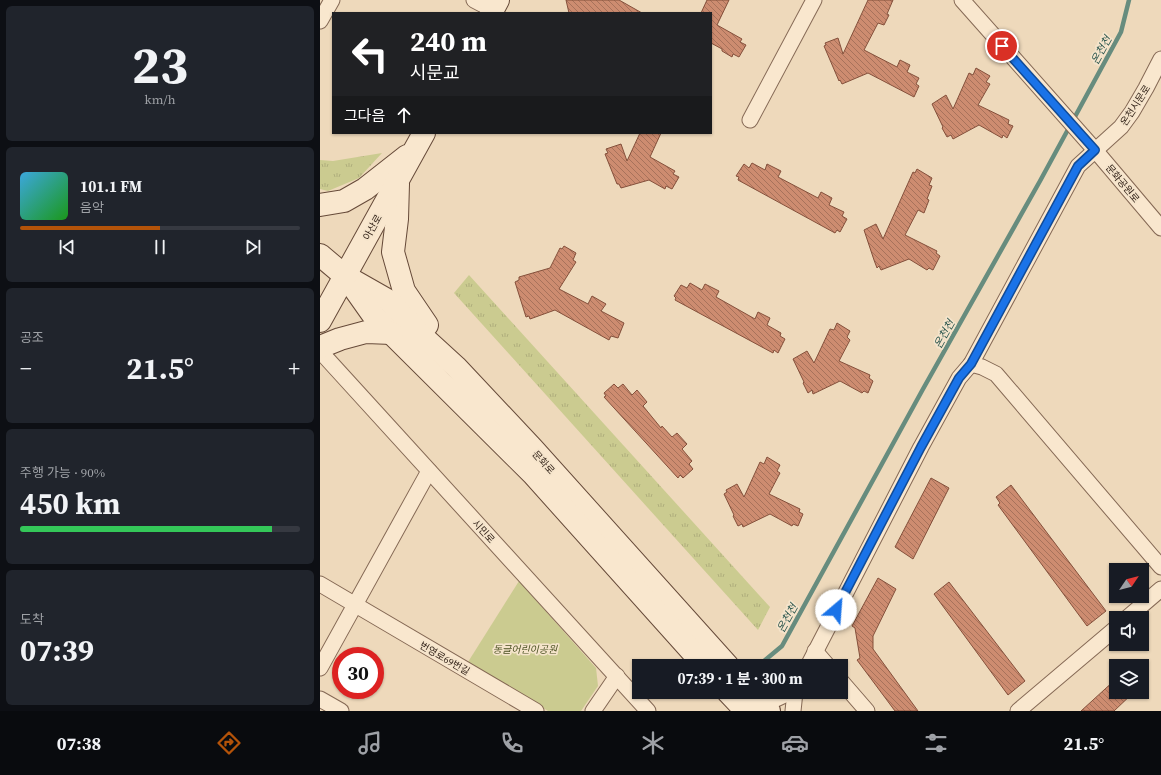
<!DOCTYPE html>
<html lang="ko">
<head>
<meta charset="utf-8">
<style>
	body { margin:0; font-family:"Source Serif 4","Noto Sans KR",serif; background:#20242c; color:#f1f3f6; height:100vh; display:flex; flex-direction:column; font-size:15px; white-space:nowrap }
	* { box-sizing:border-box; margin:0 }
	p { font-size:13px; color:#9ea1a6 }
	.icon { flex:none; width:22px; height:22px; fill:none; stroke:currentColor; stroke-width:2; stroke-linecap:round; stroke-linejoin:round }
	.map { position:relative; flex:1; overflow:hidden }
	.drawer { display:flex; flex-direction:column; gap:6px; padding:6px; background:#0d0f14; width:320px }
	.drawer>* { flex:none }
	.hud { position:absolute; left:12px; top:12px; width:380px; height:122px; border-radius:0px; box-shadow:0 1px 3px #0004; background:#202124; color:#fff; overflow:hidden }
	.needle { width:26px; rotate:55deg }
	.tools { position:absolute; left:789px; top:563px; display:grid; gap:8px }
	.tools a { display:grid; place-items:center; width:40px; height:40px; border-radius:0px; background:#171b24; box-shadow:0 1px 3px #0004; font-size:20px }
	.speed { position:absolute; left:12px; top:647px; display:flex; gap:8px; font-size:20px; font-weight:700; text-align:center }
	.speed>* { display:grid; place-content:center; width:52px; height:52px; border-radius:50%; background:#171b24; box-shadow:0 1px 3px #0004; line-height:1 }
	.speed .limit { border:6px solid #d22; background:#fff; color:#111 }
	.pin { position:absolute; display:grid; place-items:center; width:34px; height:34px; color:#fff; margin:-17px; border:2px solid #fff; border-radius:50%; box-shadow:0 1px 4px #0007 }
	.me { position:absolute; width:44px; margin:-22px; rotate:27deg; stroke-linejoin:round; filter:drop-shadow(0 0 3px #0008) }
	.turn { display:flex; align-items:center; gap:14px; height:84px; padding:0 12px; font-size:18px }
	.turn .icon { width:52px; height:52px; stroke-width:2.5 }
	.turn b { display:block; font-size:28px; line-height:34px }
	.then { display:flex; align-items:center; height:38px; padding:0 12px; background:#0003; gap:8px; font-size:15px }
	.big { font-size:30px; font-weight:700; line-height:1.1 }
	.drawer .tile { flex:1; display:flex; flex-direction:column; justify-content:center; gap:6px; min-width:0; padding:0 14px; border-radius:6px; background:#20242c }
	.drawer .dial { align-items:center; gap:0 }
	.dial b { font-size:52px; line-height:1 }
	.song { display:flex; align-items:center; gap:12px }
	.cover { width:48px; height:48px; border-radius:6px; background:linear-gradient(135deg,hsl(200 70% 55%),hsl(120 70% 35%)) }
	.played { height:4px; border-radius:2px; background:linear-gradient(90deg,#b45309 50%,#363941 50%) }
	.keys { display:flex; justify-content:space-around; direction:ltr }
	.heat { display:flex; justify-content:space-between; align-items:center; font-size:22px; direction:ltr }
	.charge { height:6px; border-radius:3px; background:linear-gradient(90deg,#34c759 90%,#363941 0) }
	.trip { position:absolute; left:312px; top:659px; width:216px; height:40px; border-radius:0px; background:#171b24; box-shadow:0 1px 3px #0004; font-weight:700; line-height:40px; text-align:center }
	.menu { display:flex; height:64px; justify-content:space-around; align-items:center; background:#090b0e; color:#9ea1a6 }
	.menu .icon { width:28px; height:28px }
	.menu .on { color:#b45309 }
	.menu b { font-size:18px; color:#f1f3f6 }
	main { display:flex; flex:1; min-height:0 }
	.map>svg:first-child { display:block }
	.grass { fill:url(#grass-tufts) }
	.park { fill:#cbcb90 }
	.lines { fill:none; stroke-linecap:round; stroke-linejoin:round }
	.stream { stroke:#678c7e; stroke-width:4.5 }
	.building { fill:url(#building-back-hatch); stroke:#84503b }
	.street-casing { stroke:#856955; stroke-width:17 }
	.secondary-casing { stroke:#664a39; stroke-width:24 }
	.street { stroke:#f9e7ce; stroke-width:15 }
	.secondary { stroke:#f9e7ce; stroke-width:22 }
	.route-casing { stroke:#114b97; stroke-width:10 }
	.route { stroke:#1a73e8; stroke-width:7 }
	.labels { text-anchor:middle; stroke-width:3.5; stroke-linejoin:round; paint-order:stroke }
	.street-label { font-size:10px; fill:#34241a; stroke:#f5e4cb }
	.park-label { font-size:10px; font-style:italic; fill:#4a5021; stroke:#f5e4cb }
	.water-label { font-size:11px; font-style:italic; fill:#29544c; stroke:#f5e4cb }
</style>
</head>
<body>
<main>
<section class="drawer">
<div class="tile dial"><b>23</b><p>km/h</p></div>
<div class="tile">
<div class="song"><i class="cover"></i><div><b>101.1 FM</b><p>음악</p></div></div>
<div class="played"></div>
<div class="keys"><svg class="icon" aria-label="previous" viewBox="0 0 24 24"><path d="M18 5L8 12l10 7zM5 5v14"/></svg><svg class="icon" aria-label="pause" viewBox="0 0 24 24"><path d="M8 5v14M16 5v14"/></svg><svg class="icon" aria-label="next" viewBox="0 0 24 24"><path d="M6 5l10 7-10 7zM19 5v14"/></svg></div>
</div>
<div class="tile"><p>공조</p>
<div class="heat"><a>−</a><b class="big">21.5°</b><a>+</a></div>
</div>
<div class="tile"><p>주행 가능 · 90%</p><b class="big">450 km</b><div class="charge"></div></div>
<div class="tile"><p>도착</p><b class="big">07:39</b></div>
</section>
<div class="map">
<svg width="841" height="711" viewBox="0 0 841 711">
	<defs>
		<pattern id="grass-tufts" width="24" height="20" patternUnits="userSpaceOnUse"><rect width="24" height="20" fill="#cbcb90"/><path d="M3 7l-1-3M5 7V3M7 7l1-3M15 17l-1-3M17 17v-4M19 17l1-3" fill="none" stroke="#afae7c"/></pattern>
		<pattern id="building-back-hatch" width="6" height="6" patternUnits="userSpaceOnUse"><rect width="6" height="6" fill="#cd8c70"/><path d="M-1 5l2 2M0 0l6 6M5-1l2 2" fill="none" stroke="#a7725b"/></pattern>
	</defs>
	<rect width="100%" height="100%" fill="#eed9bb"/>
	<!-- grass -->
	<g class="grass">
		<path d="M62,153L39,178L8,191L0,189V160L13,161Z"/>
		<path d="M149,275L450,607L438,630L134,293Z"/>
	</g>
	<!-- park -->
	<path class="park" d="M199,581L276,668L278,686L261,711H228L148,662Z"/>
	<g class="lines">
		<!-- stream -->
		<path class="stream" d="M438,666L462,646L603,389L720,181L801,32L809,0"/>
	</g>
	<!-- building -->
	<g class="building">
		<path d="M246,0H299L322,13H249Z"/>
		<path d="M387,0H409L397,25L422,39L420,42L426,45L419,57L413,54L412,57L402,51V49L391,43V13H381Z"/>
		<path d="M548,0H573L567,14L569,15L564,25L558,23L544,50L577,67L580,60L590,65L587,72L599,78L596,84L599,86L594,97L548,73L522,84L520,80L519,81L504,46L506,45L505,43L518,38L523,54Z"/>
		<path d="M656,68L670,76L666,82L670,84L658,105L689,120L688,124L693,126L687,138L683,135L682,138L659,125L633,139L631,135L627,137L622,128L623,127L612,104L626,95L633,109L649,73L653,75Z"/>
		<path d="M320,133H341L330,157L355,171L353,174L359,177L352,189L346,186L345,189L329,180L301,188L299,184H297L285,154L288,153L286,149L301,144L307,161Z"/>
		<path d="M432,163L445,170L447,164L461,171L458,177L498,198L501,192L512,198L509,205L524,212L522,216L527,219L520,232L517,230L515,233L418,180L419,177L416,176L424,164L429,168Z"/>
		<path d="M597,169L612,178L609,185L612,186L607,199L609,200L604,213L598,210L585,235L617,251L616,253L620,256L613,270L609,268L607,270L589,259L561,270L559,266L557,268L554,260L544,230L556,224L563,239L593,172L595,173Z"/>
		<path d="M244,246L256,253L253,260L256,262L239,289L268,304L272,296L286,304L281,311L304,323L298,338L291,336L289,340L235,310L210,319L209,316L206,317L195,282L199,280V277L230,268L240,248L242,249Z"/>
		<path d="M370,283L382,290L385,284L399,291L396,297L435,319L438,312L450,318L447,325L461,333L460,336L465,339L458,353L454,350L453,353L355,300L356,298L354,296L361,285L367,288Z"/>
		<path d="M517,323L530,331L527,337L530,340L519,361L550,375L549,378L553,381L548,393L544,391L542,393L520,381L493,394L492,390L488,393L483,383L484,382L473,359L487,351L494,363L510,329L514,330Z"/>
		<path d="M294,384L298,388L303,384L312,395L317,390L327,402L323,406L341,428L342,426L352,437L357,433L367,444L362,449L372,461L369,464L373,469L363,478L360,475L358,478L284,397L286,396L284,393Z"/>
		<path d="M447,457L460,465L457,471L460,473L449,494L480,509L479,512L483,514L478,526L473,524L472,526L450,514L423,527L422,524L418,526L413,516L414,515L404,494L407,492L406,490L417,484L424,497L440,462L444,464Z"/>
		<path d="M611,478L629,488L593,559L575,547Z"/>
		<path d="M691,485L786,611L767,626L678,505L680,503L676,497Z"/>
		<path d="M558,578L576,589L553,636V649L598,711H575L537,660L540,658L535,628L532,626Z"/>
		<path d="M629,582L705,681L688,695L614,594Z"/>
		<path d="M796,679V692H814L794,711H761Z"/>
	</g>
	<g class="lines">
		<defs>
			<g id="street">
				<path d="M154,0L173,10"/>
				<path d="M642,0L775,150L841,228"/>
				<path d="M0,21L12,0"/>
				<path d="M430,120L494,0"/>
				<path d="M0,351L328,711"/>
				<path d="M651,364L662,367L676,374L841,567"/>
				<path d="M0,584L216,711"/>
				<path d="M807,618L841,589"/>
				<path d="M495,651L508,666"/>
				<path d="M488,666L601,447L639,378L651,364L758,166L801,127L812,112L826,88L841,59"/>
				<path d="M0,668L109,471"/>
				<path d="M521,681L547,711"/>
				<path d="M0,699L21,711"/>
				<path d="M437,699L454,700L471,692"/>
				<path d="M273,711L297,676"/>
				<path d="M473,711L475,692"/>
				<path d="M698,711L796,628"/>
			</g>
			<g id="secondary">
				<path d="M171,13L178,0"/>
				<path d="M78,184L77,219L73,252L84,291L107,325"/>
				<path d="M0,205L24,201L45,189L87,156"/>
				<path d="M0,255L25,276L69,301L101,335L136,367L213,449L408,666"/>
				<path d="M29,281L53,315L213,474L385,666"/>
				<path d="M0,321L104,133"/>
				<path d="M0,347L20,339L46,332L72,333"/>
				<path d="M408,692L426,711"/>
				<path d="M431,692L449,711"/>
			</g>
		</defs>
		<!-- street casing -->
		<use href="#street" class="street-casing"/>
		<!-- secondary casing -->
		<use href="#secondary" class="secondary-casing"/>
		<!-- street -->
		<use href="#street" class="street"/>
		<!-- secondary -->
		<use href="#secondary" class="secondary"/>
	</g>
	<g class="lines">
		<defs>
			<path id="route" d="M516,610L601,447L639,378L651,364L758,166L775,150L682,46"/>
		</defs>
		<!-- route casing -->
		<use href="#route" class="route-casing"/>
		<!-- route -->
		<use href="#route" class="route"/>
	</g>
	<g class="labels">
		<!-- street labels -->
		<g class="street-label">
			<text transform="translate(815 105) rotate(-57)" y="4">온천시문로</text>
			<text transform="translate(803 183) rotate(50)" y="4">문화공원로</text>
			<text transform="translate(52 227) rotate(-61)" y="4">아산로</text>
			<text transform="translate(224 462) rotate(48)" y="4">문화로</text>
			<text transform="translate(164 531) rotate(48)" y="4">시민로</text>
			<text transform="translate(125 658) rotate(30)" y="4">번영로69번길</text>
		</g>
		<!-- park labels -->
		<g class="park-label">
			<text x="205" y="653">동글어린이공원</text>
		</g>
		<!-- water labels -->
		<g class="water-label">
			<text transform="translate(781 50) rotate(-61)" y="4">온천천</text>
			<text transform="translate(624 334) rotate(-61)" y="4">온천천</text>
			<text transform="translate(467 618) rotate(-61)" y="4">온천천</text>
		</g>
	</g>
</svg>
<div class="tools">
<a><svg class="needle" viewBox="-14 -14 28 28"><path d="M0-13l5 13h-10z" fill="#e53935"/><path d="M0 13l5-13h-10z" fill="#9ea1a6"/></svg></a>
<a><svg class="icon" aria-label="sound" viewBox="0 0 24 24"><path d="M4 9h4l5-4v14l-5-4H4zM17 9q2 3 0 6"/></svg></a>
<a><svg class="icon" aria-label="layers" viewBox="0 0 24 24"><path d="M12 4l9 5-9 5-9-5zM3 14l9 5 9-5"/></svg></a>
</div>
<div class="speed"><div class="limit">30</div></div>
<div class="pin" style="left:682px;top:46px;background:#d93025"><svg class="icon" aria-label="arrive" viewBox="0 0 24 24"><path d="M6 21V4h12l-3 4 3 4H6"/></svg></div>
<svg class="me" style="left:516px;top:610px" viewBox="-20 -20 40 40"><circle r="19" fill="#fff"/><path d="M0-13L10 11 0 6-10 11z" fill="#1a73e8"/></svg>
<div class="trip">07:39 · 1 분 · 300 m</div>
<div class="hud">
<div class="turn"><svg class="icon" aria-label="left" viewBox="0 0 24 24"><path d="M17 20v-9H6M10 6l-5 5 5 5"/></svg><div><b>240 m</b>시문교</div></div>
<div class="then">그다음<svg class="icon" aria-label="ahead" viewBox="0 0 24 24"><path d="M12 20V5M6 11l6-6 6 6"/></svg></div>
</div>
</div>
</main>
<nav class="menu">
<b>07:38</b>
<svg class="icon on" aria-label="directions" viewBox="0 0 24 24"><path d="M12 3l9 9-9 9-9-9zM9 14v-3h6M13 9l2 2-2 2"/></svg>
<svg class="icon" aria-label="music" viewBox="0 0 24 24"><path d="M9 18V5l10-2v13"/><circle cx="6" cy="18" r="3"/><circle cx="16" cy="16" r="3"/></svg>
<svg class="icon" aria-label="phone" viewBox="0 0 24 24"><path d="M5 4h4l2 5-3 2q2 4 5 5l2-3 5 2v4C11 20 4 13 5 4z"/></svg>
<svg class="icon" aria-label="climate" viewBox="0 0 24 24"><path d="M12 3v18M4 7l16 10M4 17L20 7"/></svg>
<svg class="icon" aria-label="car" viewBox="0 0 24 24"><path d="M5 17H2v-5l4-1 3-4h7l3 4 3 1v5h-3M9 17h6M6 11h13"/><circle cx="7" cy="17" r="2"/><circle cx="17" cy="17" r="2"/></svg>
<svg class="icon" aria-label="filters" viewBox="0 0 24 24"><path d="M4 7h16M4 17h16"/><circle cx="9" cy="7" r="2"/><circle cx="15" cy="17" r="2"/></svg>
<b>21.5°</b>
</nav>
</body>
</html>
